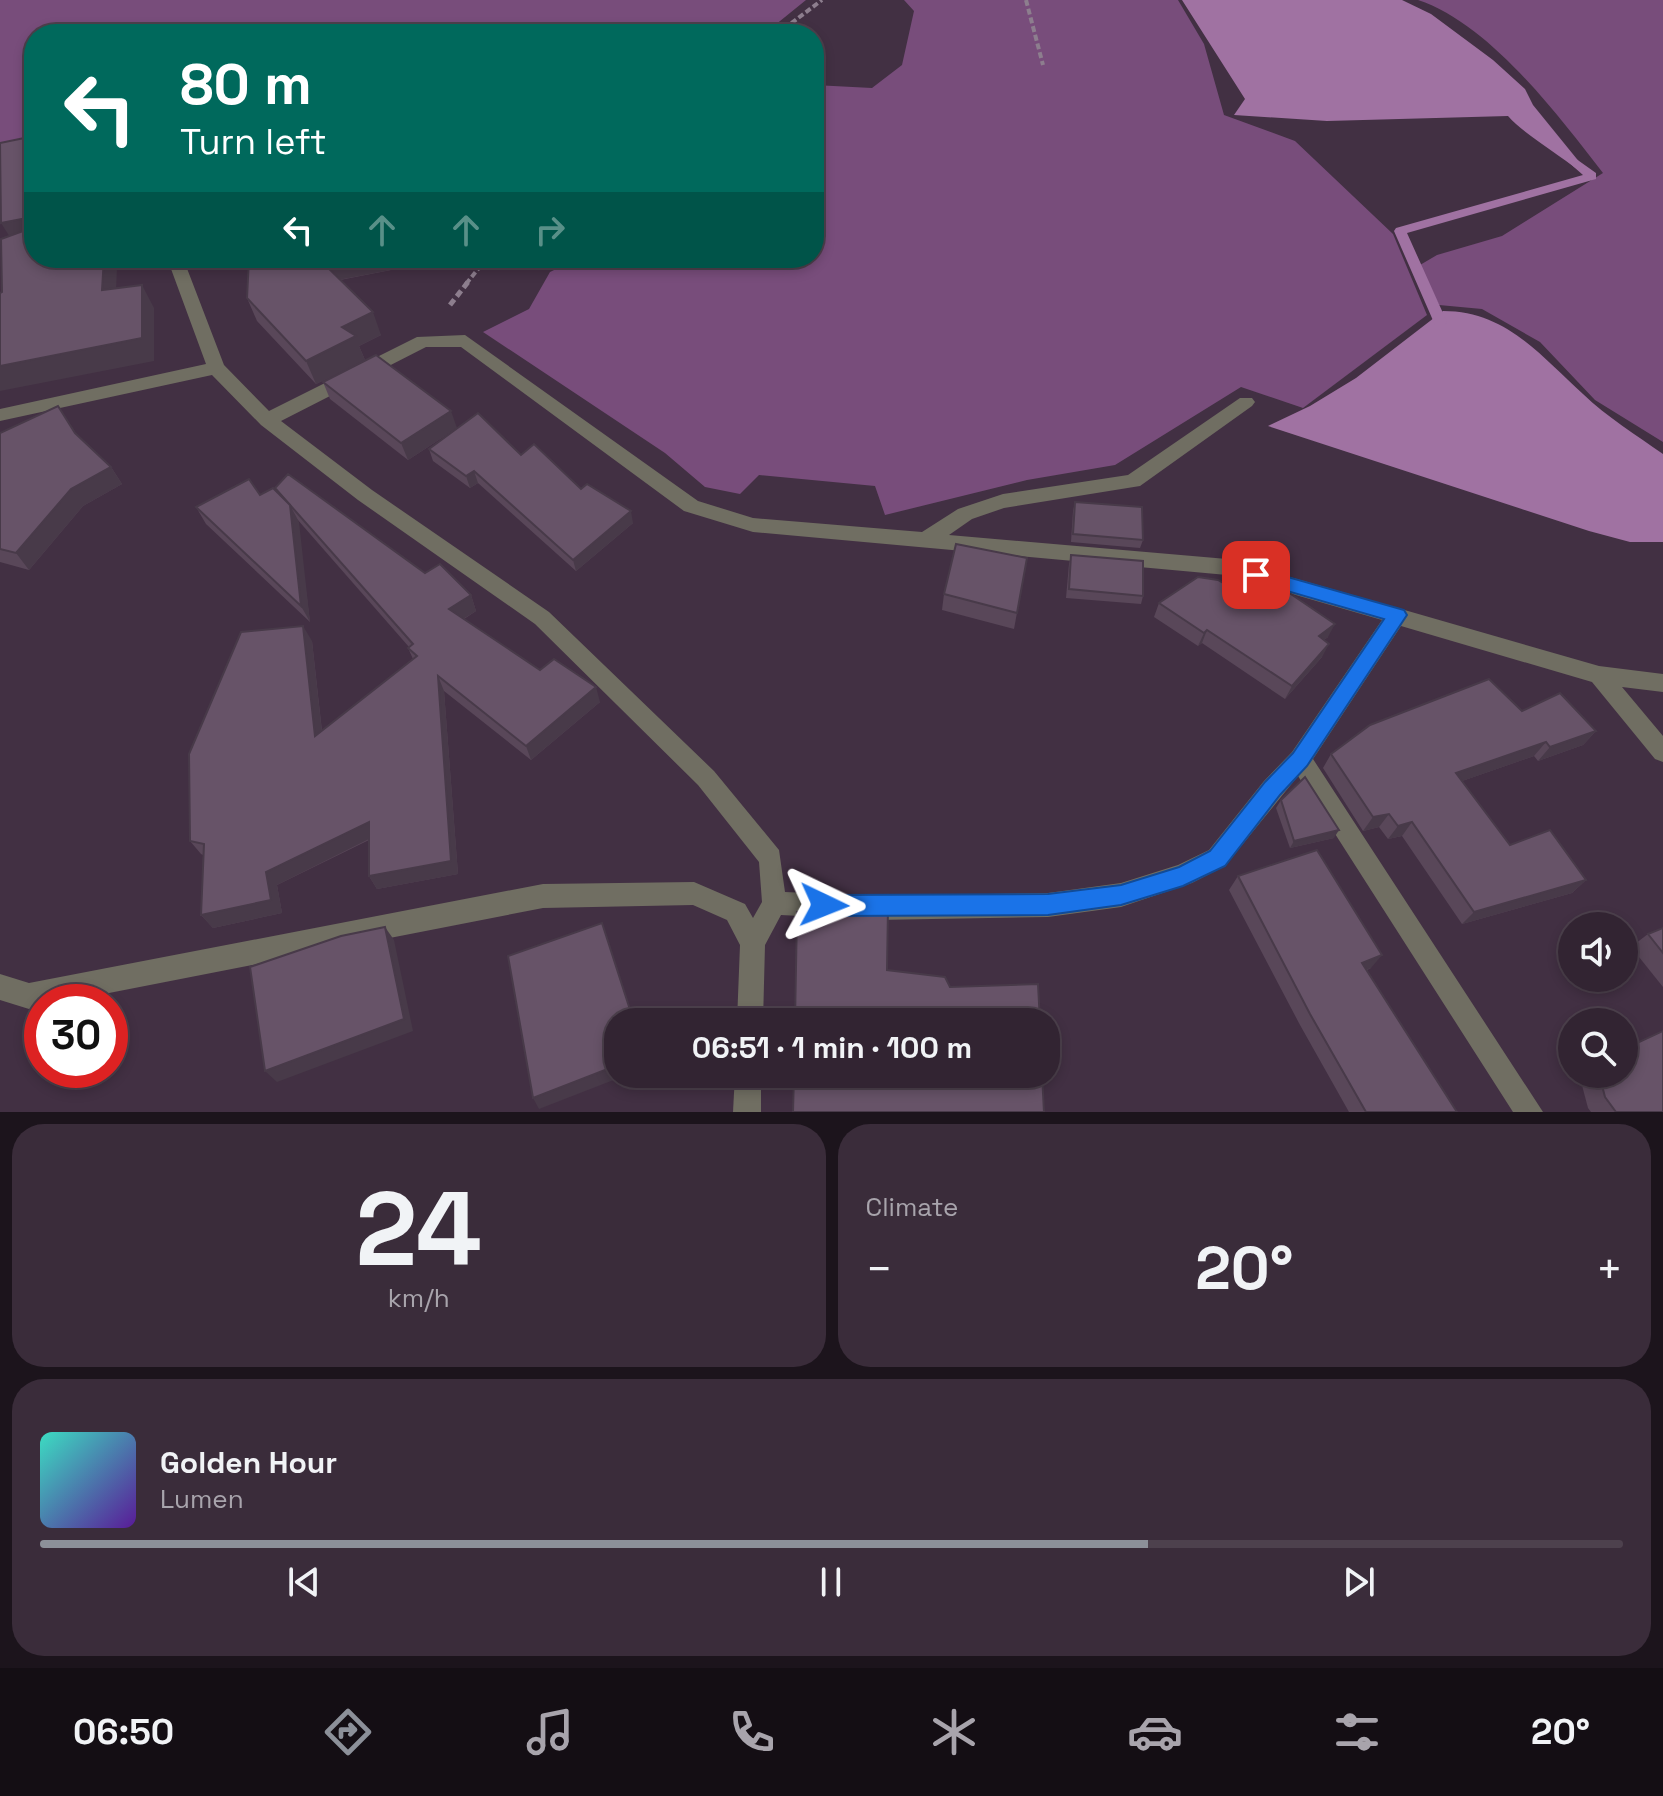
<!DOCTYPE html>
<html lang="en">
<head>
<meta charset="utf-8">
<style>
	body { margin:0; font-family:"Space Grotesk",sans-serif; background:#3a2c3a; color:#f1f3f6; height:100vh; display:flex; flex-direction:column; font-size:30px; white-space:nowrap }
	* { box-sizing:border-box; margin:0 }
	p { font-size:26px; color:#a8a4ac }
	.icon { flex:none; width:44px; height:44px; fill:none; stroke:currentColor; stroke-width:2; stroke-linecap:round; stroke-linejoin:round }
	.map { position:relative; height:1112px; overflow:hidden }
	.panel { display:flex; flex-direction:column; gap:12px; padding:12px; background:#1c141c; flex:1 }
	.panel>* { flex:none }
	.guide { position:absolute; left:24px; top:24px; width:800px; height:244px; border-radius:32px; box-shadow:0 4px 12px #0003,0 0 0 2px #4d414d; background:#00695c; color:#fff; overflow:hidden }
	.fabs { position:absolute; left:1558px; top:912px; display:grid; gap:16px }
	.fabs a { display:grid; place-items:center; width:80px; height:80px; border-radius:50%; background:#322432; box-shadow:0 4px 12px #0003,0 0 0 2px #4d414d; font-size:40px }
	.speed { position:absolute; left:24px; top:984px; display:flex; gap:16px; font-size:40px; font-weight:700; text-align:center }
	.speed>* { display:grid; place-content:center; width:104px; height:104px; border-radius:50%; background:#322432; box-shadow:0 4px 12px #0003,0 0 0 2px #4d414d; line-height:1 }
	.speed .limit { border:12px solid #d22; background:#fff; color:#111 }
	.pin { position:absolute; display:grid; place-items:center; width:68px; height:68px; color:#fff; margin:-34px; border-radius:16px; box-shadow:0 4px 12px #0006 }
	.me { position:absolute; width:88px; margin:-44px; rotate:92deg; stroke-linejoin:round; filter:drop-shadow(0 0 6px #0008) }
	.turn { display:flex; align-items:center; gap:28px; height:168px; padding:0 24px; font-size:36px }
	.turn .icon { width:104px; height:104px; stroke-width:2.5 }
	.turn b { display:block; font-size:56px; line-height:68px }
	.lanes { display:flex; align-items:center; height:76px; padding:0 24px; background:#0003; justify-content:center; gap:40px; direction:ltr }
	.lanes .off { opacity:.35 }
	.big { font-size:60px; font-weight:600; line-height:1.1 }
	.panel .widget { flex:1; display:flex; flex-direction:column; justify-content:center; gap:12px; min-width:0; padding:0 28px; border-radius:32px; background:#3a2c3a }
	.panel .dial { align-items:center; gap:0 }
	.dial b { font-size:104px; line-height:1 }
	.song { display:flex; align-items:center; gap:24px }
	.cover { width:96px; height:96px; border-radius:12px; background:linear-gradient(135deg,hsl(170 70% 55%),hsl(270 70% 35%)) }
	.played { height:8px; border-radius:4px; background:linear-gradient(90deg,#8c9099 70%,#4d414d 70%) }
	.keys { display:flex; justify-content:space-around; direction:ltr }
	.heat { display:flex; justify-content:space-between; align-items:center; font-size:44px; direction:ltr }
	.panel .tiles { flex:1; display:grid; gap:12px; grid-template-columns:1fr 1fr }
	.widget:last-child { grid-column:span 2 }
	.trip { position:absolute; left:604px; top:1008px; width:456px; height:80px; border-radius:32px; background:#322432; box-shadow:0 4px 12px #0003,0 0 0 2px #4d414d; font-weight:600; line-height:80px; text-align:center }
	.tab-bar { display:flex; height:128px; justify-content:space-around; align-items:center; background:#140e14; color:#a8a4ac }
	.tab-bar .icon { width:56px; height:56px }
	.tab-bar .selected { color:#8c9099 }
	.tab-bar b { font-size:36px; color:#f1f3f6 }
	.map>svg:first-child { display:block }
	.forest { fill:#784d7b }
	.water { fill:#a072a2 }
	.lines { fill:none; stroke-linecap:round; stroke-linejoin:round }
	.stream { fill:#a072a2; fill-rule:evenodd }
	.path-far1 { stroke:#8d7e8e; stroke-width:4; stroke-dasharray:6 3; stroke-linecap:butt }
	.path { stroke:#8d7e8e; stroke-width:5; stroke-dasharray:7 4; stroke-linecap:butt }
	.minor { fill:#706e62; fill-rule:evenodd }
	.wall { fill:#594759 }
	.shaded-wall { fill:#483a49 }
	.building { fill:#675368; stroke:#483a49; stroke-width:2 }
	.route { fill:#1a73e8; stroke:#114b97; stroke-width:2 }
</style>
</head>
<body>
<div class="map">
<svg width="1663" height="1112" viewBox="0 0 1663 1112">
	<rect width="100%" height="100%" fill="#423043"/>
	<!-- forest -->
	<g class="forest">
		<path d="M0,0H806L764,34H34V151L0,155Z"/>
		<path d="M904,0H1178L1204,44L1224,115L1295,141L1393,234L1427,315L1303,408L1241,387L1115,465L1027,480L885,515L875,486L759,475L740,494L705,487L665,453L483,332L529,309L550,272L579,258H814V85L872,88L902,65L914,11Z"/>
		<path d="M1418,0H1663V442L1595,400L1540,342L1482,309L1439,305L1420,265L1437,255L1502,236L1603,173C1557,114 1490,24 1418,0Z"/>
	</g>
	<!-- water -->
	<g class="water">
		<path d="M1182,0H1402L1431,14L1493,60L1525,89L1533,105L1585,169L1578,170C1557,153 1525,135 1508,116L1327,121L1234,115L1245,99Z"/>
		<path d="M1443,311C1506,311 1540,355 1583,394C1607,417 1636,435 1663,454V542H1630L1589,531L1268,426L1310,406L1356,378Z"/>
	</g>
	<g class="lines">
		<!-- stream -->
		<path class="stream" d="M1572,156L1596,173V179L1407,233L1447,322L1445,325H1435L1394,231L1396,228L1583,175L1566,160Z"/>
		<!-- path-far1 -->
		<g class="path-far1">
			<path d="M1026,0L1043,65"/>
			<path d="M777,34L822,0"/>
			<path d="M466,284L487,258"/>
		</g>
		<!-- path -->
		<path class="path" d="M450,305L468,282"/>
		<!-- minor -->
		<g class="minor">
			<path d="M167,258H183L224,365L269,411L417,337L465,335L698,501L753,518L922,532L958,509L1003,494L1128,475L1240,398H1252L1255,402L1252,406L1140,486L1004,508L972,519L949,535L1227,559L1599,666L1663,674V692L1622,687L1663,736V762L1655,759L1592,682L1401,626L1313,759L1543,1112H1513L1298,776L1225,866L1192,883L1121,907L1048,917L875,920L781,915L765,945L763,1022H737L740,945L727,920L693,905L543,908L63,1002H42V1006L29,1009L0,1000V974L29,983L543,884L694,882L745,904L753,918L762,902L759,862L698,785L535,624L358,500L261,425L212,375L0,421V409L206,364ZM426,347H461L684,511L753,532L1227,575L1382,620L1292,752L1264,781L1209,850L1178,865L1121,883L1048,893L875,896L785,892L779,850L714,771L549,612L372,490L281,421Z"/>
			<path d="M735,1074H761V1112H733Z"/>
		</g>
	</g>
	<!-- wall -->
	<g class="wall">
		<path d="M249,258H431L432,262L340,280L381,335L359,346L365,360L316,384L257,321L247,298Z"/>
		<path d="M323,382L457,428L408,460L330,399Z"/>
		<path d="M0,433L76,434L111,467L122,484L83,506L29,570L0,562Z"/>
		<path d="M429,449L521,455L581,489L633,523L576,571L478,483L470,488L433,461Z"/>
		<path d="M275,488L425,573L471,595L476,611L464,619L540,670L600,702L531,760L444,691L458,874L377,889L369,876V840L277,885L282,913L213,928L201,915L203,855L201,854L190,841L312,641L322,731L413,659L408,648L409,647L297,519L310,622L206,524L196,507L278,492Z"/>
		<path d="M1075,502L1143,540L1140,548L1071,542L1073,511Z"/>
		<path d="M1071,555L1143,596L1141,604L1066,598L1069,564Z"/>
		<path d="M1027,558L1014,629L942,610L944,594Z"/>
		<path d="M1159,603L1259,604L1328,637L1324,640L1322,657L1285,699L1202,643L1198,646L1154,617Z"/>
		<path d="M1522,711L1596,731L1583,745L1538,761L1534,756L1462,781L1510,845L1586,880L1572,893L1462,924L1402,836L1388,839L1379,827L1363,831L1323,768L1331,754Z"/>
		<path d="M1281,800L1334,838L1290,848L1276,808Z"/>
		<path d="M1238,876L1371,968L1367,970L1457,1112H1349L1300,1025L1229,890Z"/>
		<path d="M1663,928V987L1631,947L1648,934Z"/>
		<path d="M1579,1074H1624L1663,1112H1591L1588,1108Z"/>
	</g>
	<!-- shaded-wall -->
	<g class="shaded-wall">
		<path d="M22,219L34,239L15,245L1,223Z"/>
		<path d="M104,258H111L117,268L115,313L102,290Z"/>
		<path d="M322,258H431L432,262L328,282L319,259Z"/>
		<path d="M142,285L154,308V361L0,391V366Z"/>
		<path d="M373,312L381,335L359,346L365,360L316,384L306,361L342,327Z"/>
		<path d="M451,411L457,428L408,460L401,443Z"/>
		<path d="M111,467L122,484L83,506L29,570L16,553L71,489Z"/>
		<path d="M474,471L478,483L470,488L466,476Z"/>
		<path d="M290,505L299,522L310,622L301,606Z"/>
		<path d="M631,511L633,523L576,571L573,560Z"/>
		<path d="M471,595L476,611L455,624L449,609Z"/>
		<path d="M1335,624L1328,637L1312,649L1319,636Z"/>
		<path d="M303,626L312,641L324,751L315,736Z"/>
		<path d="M1207,630L1202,643L1198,646L1204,633Z"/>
		<path d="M1329,644L1322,657L1285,699L1292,686Z"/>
		<path d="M438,676L444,691L458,874L377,889L369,876Z"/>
		<path d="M596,687L600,702L531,760L526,746Z"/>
		<path d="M1596,731L1583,745L1538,761L1550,747Z"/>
		<path d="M1546,742L1534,756L1445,787L1456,773Z"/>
		<path d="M1389,814L1379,827L1363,831L1373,817Z"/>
		<path d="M369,822L377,835L277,885L282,913L213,928L201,915L266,872Z"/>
		<path d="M1412,822L1402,836L1388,839L1398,826Z"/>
		<path d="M1339,830L1334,838L1290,848L1294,841Z"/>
		<path d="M1586,880L1572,893L1462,924L1474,912Z"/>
		<path d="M385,927L394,940L413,1031L277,1082L265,1071Z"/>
		<path d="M1382,955L1371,968L1351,975L1362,963Z"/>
		<path d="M618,1065V1074H629L539,1109L533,1098Z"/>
	</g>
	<!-- building -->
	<g class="building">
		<path d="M34,136V258H104L102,290L142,285V338L0,366V293L2,292L1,239L23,231L22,219L1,223L0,143Z"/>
		<path d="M249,258H322L319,259L373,312L342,327L356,336L306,361L247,298Z"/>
		<path d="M376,355L451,411L401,443L323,382Z"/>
		<path d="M58,406L75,433L111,467L71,489L16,553L0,549V433Z"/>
		<path d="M478,413L521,455L534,444L581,489L587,484L631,511L573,560L474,471L466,476L429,449Z"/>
		<path d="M288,474L425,573L440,564L471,595L449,609L540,670L554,659L596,687L526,746L438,676L451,861L369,876V822L266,872L271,900L201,915L204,844L190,841L189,754L241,632L303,626L315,736L417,656L408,648L413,644L275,488Z"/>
		<path d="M249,479L260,495L273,488L290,505L301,606L196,507Z"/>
		<path d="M1075,502L1142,507L1143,540L1073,534Z"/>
		<path d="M956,544L1027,558L1017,613L944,594Z"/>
		<path d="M1071,555L1143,561V596L1069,589Z"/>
		<path d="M1198,577L1218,580L1259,604L1279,586L1335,624L1319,636L1329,644L1292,686L1207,630L1204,633L1159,603Z"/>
		<path d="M1489,679L1522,711L1560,693L1596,731L1550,747L1546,742L1456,773L1510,845L1550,830L1586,880L1474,912L1412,822L1398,826L1389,814L1373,817L1331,754L1370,725Z"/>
		<path d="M1305,777L1339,830L1294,841L1281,800Z"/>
		<path d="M1317,850L1382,955L1362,963L1457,1112H1366L1310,1014L1238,876Z"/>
		<path d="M888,908L887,970L945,977L950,987L1038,984L1040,1022H795L797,912Z"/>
		<path d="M602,923L634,1022H618V1065L533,1098L508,956Z"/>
		<path d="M385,927L404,1019L265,1071L250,967L341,936Z"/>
		<path d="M1663,928V953L1648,934Z"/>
		<path d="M1663,1031V1112H1616L1605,1097L1599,1074H1624V1049Z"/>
		<path d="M794,1074H1042L1044,1112H793Z"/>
	</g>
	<!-- route -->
	<path class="route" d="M1256,568L1397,608L1404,610L1407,615L1307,766L1280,795L1225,866L1183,886L1121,905L1048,915L824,916L816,913L813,905L816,898L824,895L1048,894L1121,885L1179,867L1210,851L1265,782L1293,753L1384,619L1249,580L1246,575L1249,570Z"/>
</svg>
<div class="fabs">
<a><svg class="icon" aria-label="sound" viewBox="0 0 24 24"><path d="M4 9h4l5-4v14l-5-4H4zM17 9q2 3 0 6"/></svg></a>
<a><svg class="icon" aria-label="search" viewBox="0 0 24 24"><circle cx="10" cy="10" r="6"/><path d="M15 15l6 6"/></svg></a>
</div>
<div class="speed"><div class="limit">30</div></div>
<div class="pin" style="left:1256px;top:575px;background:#d93025"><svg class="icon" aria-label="arrive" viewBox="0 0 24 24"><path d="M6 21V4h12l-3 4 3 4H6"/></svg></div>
<svg class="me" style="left:824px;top:905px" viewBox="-20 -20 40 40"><path d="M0-17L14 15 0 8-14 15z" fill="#1a73e8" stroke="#fff" stroke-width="4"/></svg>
<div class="trip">06:51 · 1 min · 100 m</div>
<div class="guide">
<div class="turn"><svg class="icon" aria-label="left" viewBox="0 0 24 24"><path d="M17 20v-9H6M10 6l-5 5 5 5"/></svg><div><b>80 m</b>Turn left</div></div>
<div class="lanes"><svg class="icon" aria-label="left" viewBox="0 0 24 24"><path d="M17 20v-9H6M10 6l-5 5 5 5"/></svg><svg class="icon off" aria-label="ahead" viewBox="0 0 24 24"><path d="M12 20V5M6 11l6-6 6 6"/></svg><svg class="icon off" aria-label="ahead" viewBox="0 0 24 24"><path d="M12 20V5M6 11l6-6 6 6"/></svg><svg class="icon off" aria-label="right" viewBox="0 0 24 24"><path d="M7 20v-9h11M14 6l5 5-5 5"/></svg></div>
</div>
</div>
<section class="panel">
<div class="tiles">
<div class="widget dial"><b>24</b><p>km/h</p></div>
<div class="widget"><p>Climate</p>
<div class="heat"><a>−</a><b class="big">20°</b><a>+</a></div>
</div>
<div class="widget">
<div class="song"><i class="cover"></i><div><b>Golden Hour</b><p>Lumen</p></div></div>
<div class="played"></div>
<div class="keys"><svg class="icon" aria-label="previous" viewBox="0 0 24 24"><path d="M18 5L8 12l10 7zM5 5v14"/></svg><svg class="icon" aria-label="pause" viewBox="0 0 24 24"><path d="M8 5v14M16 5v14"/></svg><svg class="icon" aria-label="next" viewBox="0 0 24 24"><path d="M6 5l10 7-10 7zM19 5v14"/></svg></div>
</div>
</div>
</section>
<nav class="tab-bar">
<b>06:50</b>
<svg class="icon selected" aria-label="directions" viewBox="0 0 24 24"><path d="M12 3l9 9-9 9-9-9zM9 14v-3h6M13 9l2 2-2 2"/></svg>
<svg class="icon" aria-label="music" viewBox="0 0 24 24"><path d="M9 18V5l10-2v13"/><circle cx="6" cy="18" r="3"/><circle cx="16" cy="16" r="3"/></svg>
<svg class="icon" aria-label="phone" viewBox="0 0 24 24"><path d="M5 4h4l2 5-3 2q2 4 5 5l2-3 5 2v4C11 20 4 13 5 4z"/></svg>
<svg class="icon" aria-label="climate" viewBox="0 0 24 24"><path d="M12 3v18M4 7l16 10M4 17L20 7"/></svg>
<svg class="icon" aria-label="car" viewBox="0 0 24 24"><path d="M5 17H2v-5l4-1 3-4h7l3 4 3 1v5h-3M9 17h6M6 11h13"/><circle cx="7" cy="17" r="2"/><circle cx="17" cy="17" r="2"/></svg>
<svg class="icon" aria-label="filters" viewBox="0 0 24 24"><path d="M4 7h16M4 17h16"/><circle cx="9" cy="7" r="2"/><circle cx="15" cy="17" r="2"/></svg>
<b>20°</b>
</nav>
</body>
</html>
